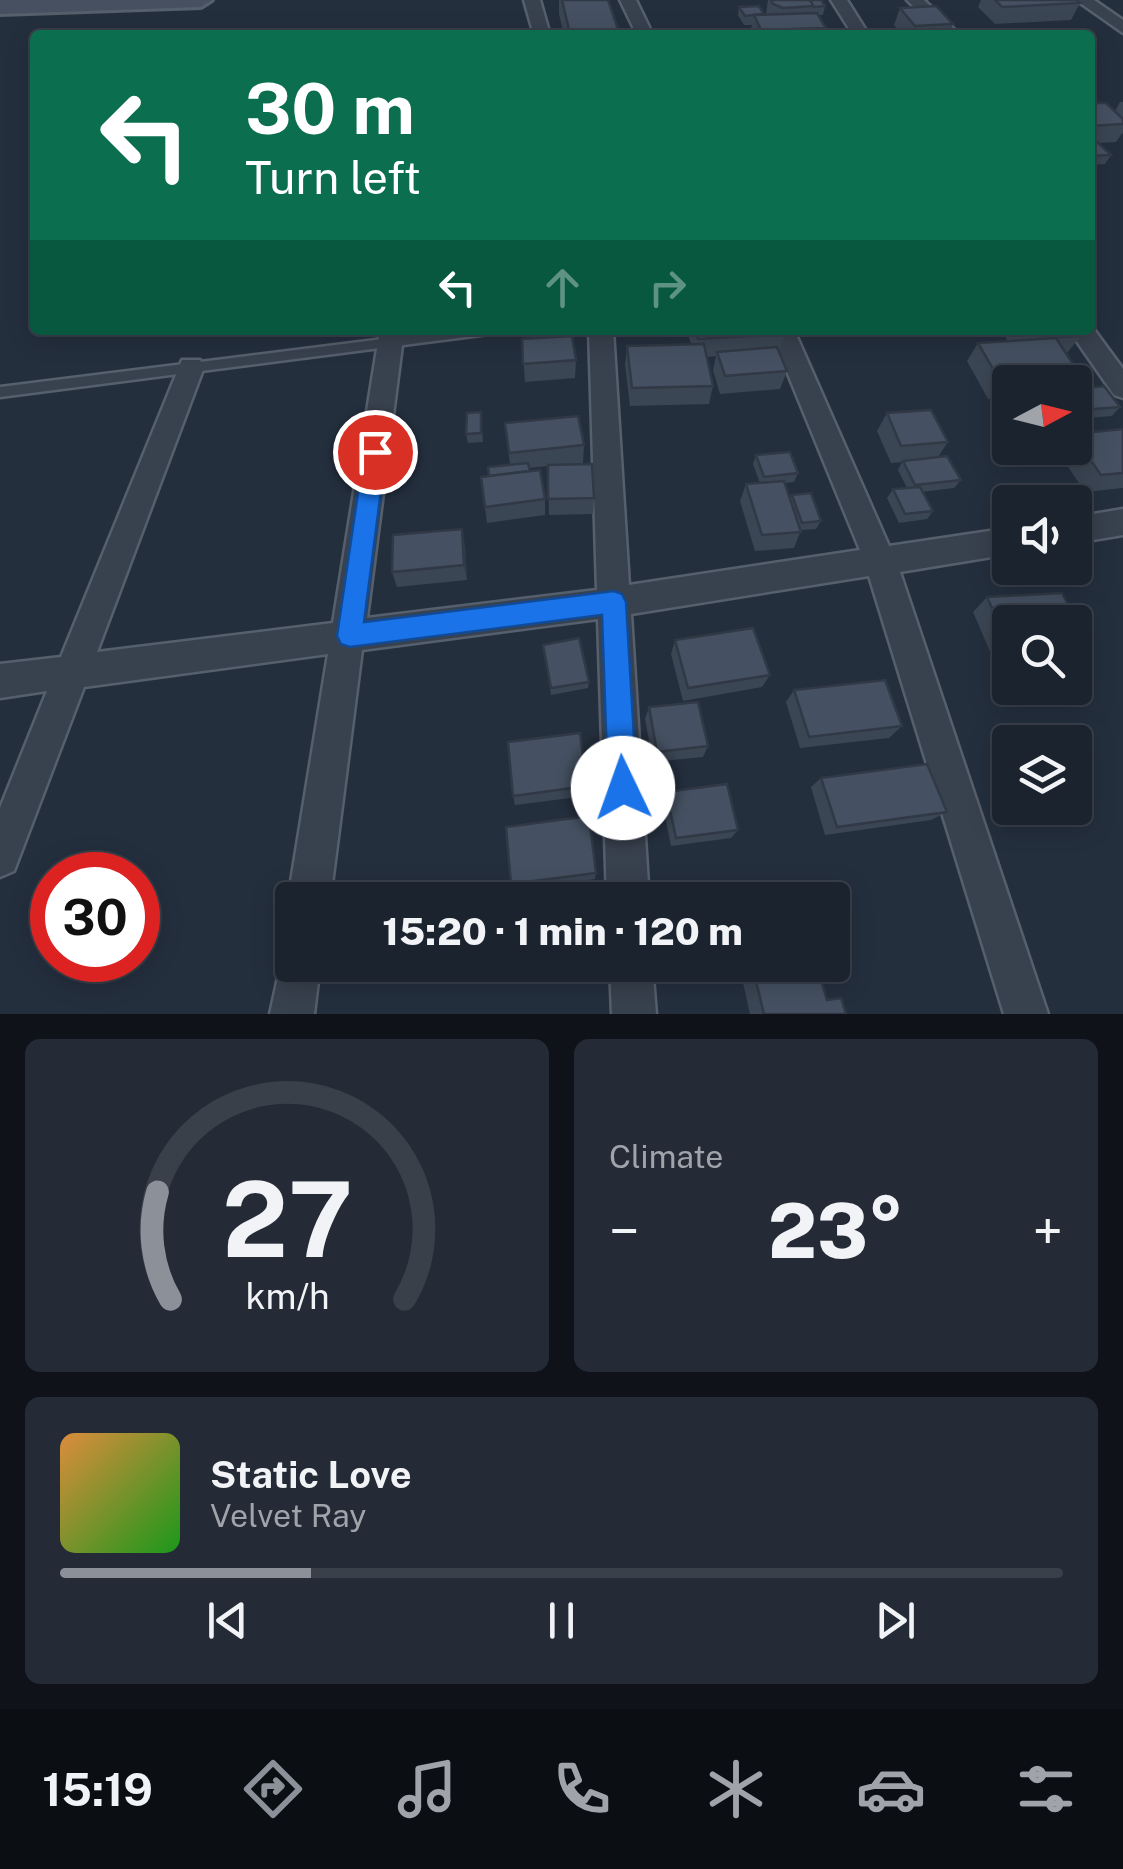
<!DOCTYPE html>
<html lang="en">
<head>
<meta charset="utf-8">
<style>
	body { margin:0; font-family:"Public Sans",sans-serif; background:#242b36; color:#f1f3f6; height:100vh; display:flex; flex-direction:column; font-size:38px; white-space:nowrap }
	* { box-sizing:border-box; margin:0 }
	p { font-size:32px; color:#a0a4aa }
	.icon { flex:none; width:55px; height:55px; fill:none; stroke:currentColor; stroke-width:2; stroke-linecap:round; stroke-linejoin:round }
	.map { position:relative; height:1014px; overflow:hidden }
	.details { display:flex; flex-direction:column; gap:25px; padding:25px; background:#0f1319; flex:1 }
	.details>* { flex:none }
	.banner { position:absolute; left:30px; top:30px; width:1065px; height:305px; border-radius:10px; box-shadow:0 5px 25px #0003,0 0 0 2px #39404a; background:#0b6e4f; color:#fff; overflow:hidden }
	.needle { width:65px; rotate:83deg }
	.fabs { position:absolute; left:992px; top:365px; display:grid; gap:20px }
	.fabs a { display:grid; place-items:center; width:100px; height:100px; border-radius:10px; background:#1b232e; box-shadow:0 5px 25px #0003,0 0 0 2px #39404a; font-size:50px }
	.speed { position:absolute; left:30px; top:852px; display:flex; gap:20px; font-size:50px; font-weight:700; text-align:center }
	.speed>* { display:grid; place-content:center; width:130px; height:130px; border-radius:50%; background:#1b232e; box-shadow:0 5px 25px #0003,0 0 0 2px #39404a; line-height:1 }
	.speed .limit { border:15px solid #d22; background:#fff; color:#111 }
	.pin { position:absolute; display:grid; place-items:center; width:85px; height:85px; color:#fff; margin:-42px; border:5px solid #fff; border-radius:50%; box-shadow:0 2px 10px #0007 }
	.me { position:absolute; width:110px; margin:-55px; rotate:357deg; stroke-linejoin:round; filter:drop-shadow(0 0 8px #0008) }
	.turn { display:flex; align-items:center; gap:35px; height:210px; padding:0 50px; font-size:45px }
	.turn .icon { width:130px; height:130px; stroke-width:2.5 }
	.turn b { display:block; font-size:70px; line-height:85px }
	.lanes { display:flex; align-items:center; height:95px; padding:0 50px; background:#0003; justify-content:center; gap:50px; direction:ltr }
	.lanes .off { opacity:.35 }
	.big { font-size:75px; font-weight:800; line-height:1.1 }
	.details .widget { flex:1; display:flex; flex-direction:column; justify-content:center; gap:15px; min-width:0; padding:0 35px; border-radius:15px; background:#242b36 }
	.details .dial { align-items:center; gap:0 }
	.dial svg { height:260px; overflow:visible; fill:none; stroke:#39404a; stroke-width:7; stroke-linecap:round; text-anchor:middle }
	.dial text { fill:#f1f3f6; stroke:none }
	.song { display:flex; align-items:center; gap:30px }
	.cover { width:120px; height:120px; border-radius:15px; background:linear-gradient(135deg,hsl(30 70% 55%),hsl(120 70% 35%)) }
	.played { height:10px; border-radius:5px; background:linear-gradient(90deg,#8c9099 25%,#39404a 25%) }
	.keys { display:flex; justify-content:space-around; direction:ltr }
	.heat { display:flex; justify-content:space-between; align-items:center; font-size:55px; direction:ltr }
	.details .tiles { flex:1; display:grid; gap:25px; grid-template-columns:1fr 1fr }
	.widget:last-child { grid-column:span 2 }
	.trip { position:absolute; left:275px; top:882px; width:575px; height:100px; border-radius:10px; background:#1b232e; box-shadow:0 5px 25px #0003,0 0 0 2px #39404a; font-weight:800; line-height:100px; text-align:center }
	.menu { display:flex; height:160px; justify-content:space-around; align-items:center; background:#0b0e12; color:#a0a4aa }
	.menu .icon { width:70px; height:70px }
	.menu .active { color:#8c9099 }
	.menu b { font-size:45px; color:#f1f3f6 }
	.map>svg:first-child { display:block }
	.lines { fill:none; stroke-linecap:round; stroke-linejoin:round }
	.lane-casing { stroke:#565f6c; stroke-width:5 }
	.street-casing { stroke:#565f6c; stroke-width:5 }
	.secondary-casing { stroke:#565f6c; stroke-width:6 }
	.lane { fill:#38414e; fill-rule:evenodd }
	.street { fill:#38414e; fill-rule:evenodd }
	.secondary { fill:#465061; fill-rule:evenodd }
	.wall { fill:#3b4654 }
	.shaded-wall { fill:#303945 }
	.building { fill:#455162; stroke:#303945; stroke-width:2.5 }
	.route { fill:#1a73e8; stroke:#114b97; stroke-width:2.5 }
</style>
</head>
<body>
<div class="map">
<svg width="1123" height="1014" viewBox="0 0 1123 1014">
	<rect width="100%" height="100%" fill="#242f3e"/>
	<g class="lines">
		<defs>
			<path id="lane" d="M455,330H495L489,334L0,397V387Z"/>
			<g id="street">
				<path d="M524,0H540L550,35H534Z"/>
				<path d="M620,0H636L653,35H637Z"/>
				<path d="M831,0H847L869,35H853Z"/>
				<path d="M907,0H924L960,35H942Z"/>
				<path d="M1076,0H1094L1123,20V33Z"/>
				<path d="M1090,324L1123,369V398L1114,395L1069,330H1090Z"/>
				<path d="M380,330H404L367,618L597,590L589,330H613L629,585L860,550L770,330H794L889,546L1010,528V554L900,572L1048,1014H1004L869,576L631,614L649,900H607L598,619L362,650L330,900H292V910L288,900L328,654L84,687L14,871L0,877V808L47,691L0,698V664L61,657L182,360H200L204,367L97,652L333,623Z"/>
				<path d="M1123,509V535L1075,543V517Z"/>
				<path d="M292,946V965H320L314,1014H270L284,950Z"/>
				<path d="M610,965H652L656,1014H612Z"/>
			</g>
			<path id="secondary" d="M0,0H212L201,7L0,14Z"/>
		</defs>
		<!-- lane casing -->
		<use href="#lane" class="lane-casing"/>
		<!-- street casing -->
		<use href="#street" class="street-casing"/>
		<!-- secondary casing -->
		<use href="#secondary" class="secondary-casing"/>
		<!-- lane -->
		<use href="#lane" class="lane"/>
		<!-- street -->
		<use href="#street" class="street"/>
		<!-- secondary -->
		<use href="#secondary" class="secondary"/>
	</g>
	<!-- wall -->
	<g class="wall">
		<path d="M559,0H608L618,35H564L559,14Z"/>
		<path d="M768,0H821L825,6L823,15H818L826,28L824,35H752L750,32L752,25H744L738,15L739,7L766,14Z"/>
		<path d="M981,0H1076L1080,3L1071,20L995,24L978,7Z"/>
		<path d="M900,8L953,24L948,35H902L894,25Z"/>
		<path d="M1120,102H1123V134L1122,133L1116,142L1099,143L1111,155L1105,164L1090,165V103L1115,111Z"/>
		<path d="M687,330H785L786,334L779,352L787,371L780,389L720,394L713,370L716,356L707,357L713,386L709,404L630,406L625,364L627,346L691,344Z"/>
		<path d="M1006,330H1077L1081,336L1066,354L1081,376L1075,384V382H1010V398L988,399L967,361L978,343L1008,341L1003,333Z"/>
		<path d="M522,339L576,360L575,378L525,382Z"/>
		<path d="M1075,389L1120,407L1112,416L1075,419Z"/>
		<path d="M1010,398V425L1003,426L992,408L999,399Z"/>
		<path d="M481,412L483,442L468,443L466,434Z"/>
		<path d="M887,413L948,442L938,457L961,480L954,488L922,492L933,511L927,519L899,523L887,498L893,489L907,488L898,470L902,462L891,463L877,431Z"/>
		<path d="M505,423L584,445L583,463L561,465L594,498L593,514L549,515L548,466L529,468L545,499V515L487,523L481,477L489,476L510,465Z"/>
		<path d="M1123,429V488L1085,492L1058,452L1061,448H1075V434Z"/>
		<path d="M756,455L798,473L794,482L785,483L790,499L792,495L821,521L816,529L801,530L794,548L755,551L740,501L746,484L760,483L753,464Z"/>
		<path d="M465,545L467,580L397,587L392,572Z"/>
		<path d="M1062,593L1093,652L1075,665V622H1010V670H998L973,612L987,597Z"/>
		<path d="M675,640L770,675L762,687L683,701L671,654Z"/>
		<path d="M543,645L589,682L588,688L551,695Z"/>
		<path d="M794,690L902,726L889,738L800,748L786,702Z"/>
		<path d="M649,707L708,746L703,757L653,762L645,719Z"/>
		<path d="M821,778L947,812L931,820L825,835L811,787Z"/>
		<path d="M587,786L586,796L515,805L513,796Z"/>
		<path d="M666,792L738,830L731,838L671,846L662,801Z"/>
		<path d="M596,873L595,879L513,890L511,884Z"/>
		<path d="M739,965H817L827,1000L846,1014H750Z"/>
	</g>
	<!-- shaded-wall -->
	<path class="shaded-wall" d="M462,529L465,545L467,580L464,565Z"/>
	<!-- building -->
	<g class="building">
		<path d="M562,0H608L619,32L570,34Z"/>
		<path d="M771,0H810L815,6L783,8L773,4Z"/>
		<path d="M810,0H821L825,6L814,7Z"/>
		<path d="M995,0H1076L1080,3L1002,7Z"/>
		<path d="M759,6L764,14L745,16L739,7Z"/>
		<path d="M936,6L953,24L915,26L900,8Z"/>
		<path d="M817,13L826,28L761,30L754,15Z"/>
		<path d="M1090,103H1106L1123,119V124L1090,126Z"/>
		<path d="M1090,140H1095L1111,155L1090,156Z"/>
		<path d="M695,330H785L786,334L698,339Z"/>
		<path d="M1025,330H1077L1081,336L1055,337L1050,330L1027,332Z"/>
		<path d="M572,336L576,360L523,364L522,339Z"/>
		<path d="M1056,338L1081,376L1000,381L978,343Z"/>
		<path d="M704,344L713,386L632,388L627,346Z"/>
		<path d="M777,347L787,371L725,376L717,352Z"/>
		<path d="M1104,386L1120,407L1081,410L1075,402V389Z"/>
		<path d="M1010,398V417L999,399Z"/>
		<path d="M931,410L948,442L901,446L887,413Z"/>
		<path d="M481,412V433L466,434L467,413Z"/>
		<path d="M578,416L584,445L509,453L505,423Z"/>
		<path d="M1123,429V473L1101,475L1075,438V434Z"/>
		<path d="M790,452L798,473L764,477L756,455Z"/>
		<path d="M947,456L961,480L915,485L903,461Z"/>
		<path d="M528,463L530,471L489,476L488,467Z"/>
		<path d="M592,464L594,498L548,499V465Z"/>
		<path d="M540,470L545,499L485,507L481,477Z"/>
		<path d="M784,481L801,532L762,535L746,484Z"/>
		<path d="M920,487L933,511L905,514L893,489Z"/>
		<path d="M811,493L821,521L802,523L792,495Z"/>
		<path d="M462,529L464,565L392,572L393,535Z"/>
		<path d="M1062,593L1093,652L1075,653V622H1010V648L987,597Z"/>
		<path d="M753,628L770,675L688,688L675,640Z"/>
		<path d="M579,638L589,682L551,688L543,645Z"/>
		<path d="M885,680L902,726L809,737L794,690Z"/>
		<path d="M698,702L708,746L657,752L649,707Z"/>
		<path d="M580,733L587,786L513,796L508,742Z"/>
		<path d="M927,764L947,812L837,827L821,778Z"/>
		<path d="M727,784L738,830L676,838L666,792Z"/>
		<path d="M589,816L596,873L511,884L506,827Z"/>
		<path d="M752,965H817L827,1000L841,998L846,1014H764Z"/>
	</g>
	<!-- route -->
	<path class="route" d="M375,444L386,452L364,622L614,591L622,594L626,602L637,788L633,798L623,803L613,798L608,788L602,615L350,647L341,644L337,636L364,452Z"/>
</svg>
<div class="fabs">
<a><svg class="needle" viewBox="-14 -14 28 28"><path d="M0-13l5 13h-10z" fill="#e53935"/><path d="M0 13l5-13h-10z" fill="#a0a4aa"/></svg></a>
<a><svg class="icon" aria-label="sound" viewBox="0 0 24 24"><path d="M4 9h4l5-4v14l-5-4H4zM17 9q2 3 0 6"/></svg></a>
<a><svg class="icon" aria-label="search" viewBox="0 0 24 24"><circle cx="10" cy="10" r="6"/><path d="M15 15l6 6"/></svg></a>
<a><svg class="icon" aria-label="layers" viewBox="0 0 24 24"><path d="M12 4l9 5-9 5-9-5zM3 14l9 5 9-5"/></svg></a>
</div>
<div class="speed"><div class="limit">30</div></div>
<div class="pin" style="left:375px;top:452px;background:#d93025"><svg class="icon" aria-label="arrive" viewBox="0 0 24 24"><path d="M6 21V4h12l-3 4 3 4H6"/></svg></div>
<svg class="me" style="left:623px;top:788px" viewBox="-20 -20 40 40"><circle r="19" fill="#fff"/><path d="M0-13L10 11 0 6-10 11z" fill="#1a73e8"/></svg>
<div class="trip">15:20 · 1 min · 120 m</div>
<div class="banner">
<div class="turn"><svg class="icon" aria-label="left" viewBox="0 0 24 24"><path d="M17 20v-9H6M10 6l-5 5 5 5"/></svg><div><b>30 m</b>Turn left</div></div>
<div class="lanes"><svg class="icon" aria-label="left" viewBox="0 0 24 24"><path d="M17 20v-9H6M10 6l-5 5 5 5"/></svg><svg class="icon off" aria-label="ahead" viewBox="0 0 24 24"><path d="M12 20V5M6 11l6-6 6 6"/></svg><svg class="icon off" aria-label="right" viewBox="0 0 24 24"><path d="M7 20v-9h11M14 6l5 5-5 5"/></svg></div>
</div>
</div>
<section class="details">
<div class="tiles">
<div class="widget dial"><svg viewBox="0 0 100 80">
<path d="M14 69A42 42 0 1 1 86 69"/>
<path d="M14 69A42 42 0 0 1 10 36" stroke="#8c9099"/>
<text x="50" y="56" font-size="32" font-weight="700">27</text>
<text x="50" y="72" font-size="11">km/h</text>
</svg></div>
<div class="widget"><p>Climate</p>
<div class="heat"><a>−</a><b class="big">23°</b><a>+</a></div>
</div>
<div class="widget">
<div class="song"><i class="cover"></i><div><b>Static Love</b><p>Velvet Ray</p></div></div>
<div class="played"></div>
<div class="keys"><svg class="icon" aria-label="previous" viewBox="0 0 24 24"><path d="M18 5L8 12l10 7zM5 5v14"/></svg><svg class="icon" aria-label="pause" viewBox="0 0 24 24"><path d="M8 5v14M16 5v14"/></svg><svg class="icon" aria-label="next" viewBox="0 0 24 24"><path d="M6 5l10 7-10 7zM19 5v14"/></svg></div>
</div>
</div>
</section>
<nav class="menu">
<b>15:19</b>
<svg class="icon active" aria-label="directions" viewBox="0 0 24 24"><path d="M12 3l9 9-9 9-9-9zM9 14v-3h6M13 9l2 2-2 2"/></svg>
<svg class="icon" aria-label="music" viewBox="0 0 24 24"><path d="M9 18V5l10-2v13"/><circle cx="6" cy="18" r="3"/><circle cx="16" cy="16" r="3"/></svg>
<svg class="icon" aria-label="phone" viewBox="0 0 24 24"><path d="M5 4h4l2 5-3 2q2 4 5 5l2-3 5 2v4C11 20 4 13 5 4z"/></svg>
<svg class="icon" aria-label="climate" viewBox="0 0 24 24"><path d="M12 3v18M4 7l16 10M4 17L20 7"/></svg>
<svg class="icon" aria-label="car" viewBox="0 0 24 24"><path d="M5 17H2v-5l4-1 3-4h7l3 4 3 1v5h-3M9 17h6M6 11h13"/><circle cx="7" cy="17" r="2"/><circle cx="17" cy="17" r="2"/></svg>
<svg class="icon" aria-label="filters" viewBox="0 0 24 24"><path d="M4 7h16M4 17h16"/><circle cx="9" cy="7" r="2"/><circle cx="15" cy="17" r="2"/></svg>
</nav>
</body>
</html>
